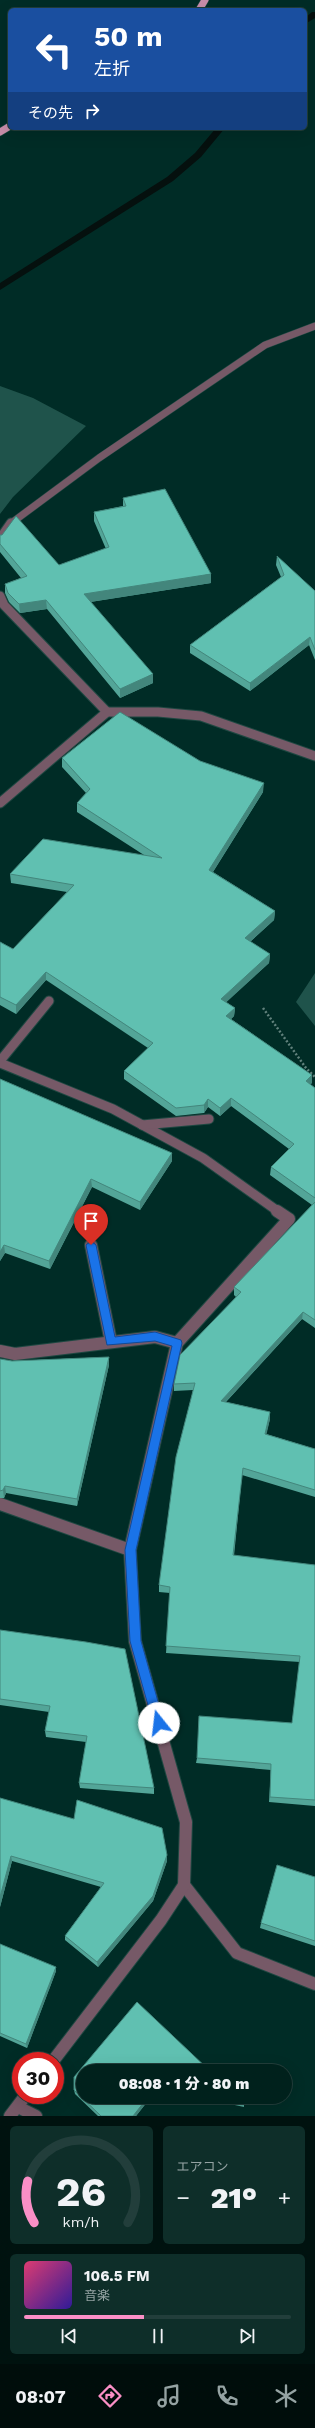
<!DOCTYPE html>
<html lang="ja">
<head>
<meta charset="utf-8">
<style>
	body { margin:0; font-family:"Work Sans","Noto Sans JP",sans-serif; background:#0e2e29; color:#f1f3f6; height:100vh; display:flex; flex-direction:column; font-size:15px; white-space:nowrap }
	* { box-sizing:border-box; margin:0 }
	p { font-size:13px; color:#95a3a3 }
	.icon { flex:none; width:22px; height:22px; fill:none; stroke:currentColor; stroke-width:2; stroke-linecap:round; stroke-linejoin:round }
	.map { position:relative; height:2116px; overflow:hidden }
	.panel { display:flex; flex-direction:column; gap:10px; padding:10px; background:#00120f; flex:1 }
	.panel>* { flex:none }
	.guide { position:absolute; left:8px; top:8px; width:299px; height:122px; border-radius:6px; box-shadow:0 4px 16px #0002,0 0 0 1px #223e3b; background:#1a4fa0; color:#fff; overflow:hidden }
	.speed { position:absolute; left:12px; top:2052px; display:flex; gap:8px; font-size:20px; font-weight:700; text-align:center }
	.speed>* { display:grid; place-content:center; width:52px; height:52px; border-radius:50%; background:#00211c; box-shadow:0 4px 16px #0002,0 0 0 1px #223e3b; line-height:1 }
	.speed .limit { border:6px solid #d22; background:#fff; color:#111 }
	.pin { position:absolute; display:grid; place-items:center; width:34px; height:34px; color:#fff; margin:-41px -17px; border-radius:50% 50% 50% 0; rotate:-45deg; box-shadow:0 0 4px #0007 }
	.pin .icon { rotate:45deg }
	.me { position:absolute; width:44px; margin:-22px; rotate:344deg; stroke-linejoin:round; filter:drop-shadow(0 0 3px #0008) }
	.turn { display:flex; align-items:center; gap:14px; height:84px; padding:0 20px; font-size:18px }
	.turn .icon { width:52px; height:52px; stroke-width:2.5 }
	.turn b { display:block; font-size:28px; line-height:34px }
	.then { display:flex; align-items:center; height:38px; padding:0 20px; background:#0003; gap:8px; font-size:15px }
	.big { font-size:30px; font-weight:800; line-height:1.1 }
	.panel .widget { flex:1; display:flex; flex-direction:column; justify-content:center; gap:6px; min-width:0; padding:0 14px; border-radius:6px; background:#0e2e29 }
	.panel .dial { align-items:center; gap:0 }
	.dial svg { height:104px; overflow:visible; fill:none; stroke:#223e3b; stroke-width:7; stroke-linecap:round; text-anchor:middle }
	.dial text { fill:#f1f3f6; stroke:none }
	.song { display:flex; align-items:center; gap:12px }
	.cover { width:48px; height:48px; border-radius:6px; background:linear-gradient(135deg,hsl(340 70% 55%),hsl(250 70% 35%)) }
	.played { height:4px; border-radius:2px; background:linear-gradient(90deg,#fa8fc6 45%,#223e3b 45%) }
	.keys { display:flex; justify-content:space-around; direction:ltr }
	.heat { display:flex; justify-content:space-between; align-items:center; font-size:22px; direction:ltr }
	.panel .tiles { flex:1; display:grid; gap:10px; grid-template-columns:1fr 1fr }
	.widget:last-child { grid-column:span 2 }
	.trip { position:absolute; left:76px; top:2064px; width:216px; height:40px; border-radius:20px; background:#00211c; box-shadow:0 4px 16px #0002,0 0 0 1px #223e3b; font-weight:800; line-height:40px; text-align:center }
	.tabs { display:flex; height:64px; justify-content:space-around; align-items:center; background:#000d0b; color:#95a3a3 }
	.tabs .icon { width:28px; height:28px }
	.tabs .active { color:#fa8fc6 }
	.tabs b { font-size:18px; color:#f1f3f6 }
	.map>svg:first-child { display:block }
	.forest { fill:#1f534b }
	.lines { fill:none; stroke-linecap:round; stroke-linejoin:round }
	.stream { fill:#05100e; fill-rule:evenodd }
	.minor-far2-casing { stroke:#1f4842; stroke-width:8 }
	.minor-far1-casing { stroke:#1f4842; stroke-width:11 }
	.minor-casing { stroke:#1f4842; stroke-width:14 }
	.major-casing { stroke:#1f4842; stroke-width:8 }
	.path { stroke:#60817c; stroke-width:2.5; stroke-dasharray:2 2; stroke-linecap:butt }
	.minor-far2 { stroke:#765967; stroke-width:7 }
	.minor-far1 { stroke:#765967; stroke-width:9 }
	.minor { stroke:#765967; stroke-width:12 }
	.major { stroke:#c88da9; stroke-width:7 }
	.wall { fill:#53a598 }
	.shaded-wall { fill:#43867c }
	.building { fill:#60c0b1; stroke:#43867c }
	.route { fill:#1a73e8; stroke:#114b97 }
</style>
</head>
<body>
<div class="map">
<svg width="315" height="2116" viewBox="0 0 315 2116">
	<rect width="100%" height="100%" fill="#002c26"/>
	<!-- forest -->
	<g class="forest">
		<path d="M0,386L33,398L86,426L13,497L0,514Z"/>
		<path d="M315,973V1026L296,1002Z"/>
	</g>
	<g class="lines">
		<!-- stream -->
		<g class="stream">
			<path d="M312,12H315V18L305,24V18Z"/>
			<path d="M216,128H225L201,157L173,181L0,290V283L167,177L195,153Z"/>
		</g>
		<defs>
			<path id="minor-far2" d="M10,524L99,458L265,345L315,326"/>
			<g id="minor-far1">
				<path d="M0,539L11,523"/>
				<path d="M0,596L4,605L107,712"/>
				<path d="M0,803L107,712H158L201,716L315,756"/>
				<path d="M0,1061L49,1001"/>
				<path d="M0,1063L113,1109L203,1158L279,1212"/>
				<path d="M142,1125L209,1119"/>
			</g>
			<g id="minor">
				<path d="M91,1245L111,1342"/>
				<path d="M0,1351L15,1354L155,1337L177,1343"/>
				<path d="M0,1504L130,1550"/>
				<path d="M184,1885L237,1953L315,1984"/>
				<path d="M53,2061L161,1920L184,1885L186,1822L135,1641L130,1550L177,1343L289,1219L277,1211"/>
				<path d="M18,2107L36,2116"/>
				<path d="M10,2116L26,2095"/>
			</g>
			<g id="major">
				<path d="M199,10L205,0"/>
				<path d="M0,132L10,126"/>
			</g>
		</defs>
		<!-- minor-far2 casing -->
		<use href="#minor-far2" class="minor-far2-casing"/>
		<!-- minor-far1 casing -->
		<use href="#minor-far1" class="minor-far1-casing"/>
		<!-- minor casing -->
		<use href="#minor" class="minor-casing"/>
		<!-- major casing -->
		<use href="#major" class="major-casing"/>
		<!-- path -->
		<path class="path" d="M263,1008L306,1068L315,1077"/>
		<!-- minor-far2 -->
		<use href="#minor-far2" class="minor-far2"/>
		<!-- minor-far1 -->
		<use href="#minor-far1" class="minor-far1"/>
		<!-- minor -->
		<use href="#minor" class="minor"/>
		<!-- major -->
		<use href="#major" class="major"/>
	</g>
	<!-- wall -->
	<g class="wall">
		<path d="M123,498L211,583L90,602L153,683L120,698L47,609L20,613L9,602L5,593V584L21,578L0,552V535L59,565L106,549L94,521V512L123,506Z"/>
		<path d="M277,556L315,591V660L309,645L250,691L190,653V645L281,577L276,565Z"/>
		<path d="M62,758L200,761L263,792L213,872L275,911L274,920L250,942L270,954L269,963L226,1002L235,1008L234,1016L231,1019L312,1075V1083L310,1084L315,1088V1328L302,1319L226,1402L270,1412V1419L266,1434L315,1449V1497L242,1475L234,1556L315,1565V1806L269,1802L271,1770L196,1763L197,1758L292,1723L300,1662L166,1653L170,1593L159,1592V1585L193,1390L174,1391V1384L236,1297L234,1295V1287L312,1205L270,1175L271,1167L289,1149L231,1106L220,1116L208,1107L204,1113L176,1116L124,1079V1071L148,1048L46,980L16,1014L0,1005V942L13,949L67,892L11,883L10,874L144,855L77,812V803L86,793L62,767Z"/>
		<path d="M0,1079L172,1153V1161L140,1210L92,1187L50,1269L5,1253L0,1261Z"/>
		<path d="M109,1357V1365L77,1506L6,1493L4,1498H0V1359L12,1361Z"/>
		<path d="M0,1630L154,1788V1794L80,1788L79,1783L86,1742L46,1737L45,1731L49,1712L0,1705Z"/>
		<path d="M0,1798L167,1855V1861L153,1901L98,1967L65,1940V1936L101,1887L12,1861L0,1907Z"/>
		<path d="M315,1877V1946L260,1928L261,1923Z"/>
		<path d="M0,1944L56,1971L27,2048L0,2036Z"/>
		<path d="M74,2090L83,2097H151L136,2116H98L75,2094Z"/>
		<path d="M198,2097H238L244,2103V2107Z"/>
	</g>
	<!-- shaded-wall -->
	<g class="shaded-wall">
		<path d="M211,574V583L84,603V594Z"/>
		<path d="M46,600L47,609L20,613L19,604Z"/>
		<path d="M310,637L309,645L250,691V683Z"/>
		<path d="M153,674V683L120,698V689Z"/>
		<path d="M264,783L263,792L209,878V870Z"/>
		<path d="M275,911L274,920L244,947L245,938Z"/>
		<path d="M270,954L269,963L220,1008L221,999Z"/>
		<path d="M46,972V980L16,1014V1005Z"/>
		<path d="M235,1008L234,1016L226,1024V1016Z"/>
		<path d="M312,1075V1083L305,1089L306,1081Z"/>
		<path d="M231,1098V1106L220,1116V1108Z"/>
		<path d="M208,1099V1107L204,1113V1105Z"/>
		<path d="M172,1153V1161L140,1210V1202Z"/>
		<path d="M91,1179L92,1187L50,1269L49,1261Z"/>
		<path d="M4,1245L5,1253L0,1261V1252Z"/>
		<path d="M303,1312L302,1319L220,1408L221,1401Z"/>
		<path d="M109,1357V1365L77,1506V1499Z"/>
		<path d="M270,1412V1419L265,1441V1434Z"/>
		<path d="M5,1486L6,1493L4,1498L3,1490Z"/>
		<path d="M167,1855V1861L153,1901L98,1967L97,1962Z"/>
		<path d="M11,1856L12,1861L0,1907V1897Z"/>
		<path d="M56,1967V1971L27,2048L26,2044Z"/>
		<path d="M148,2097H151L136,2116H133Z"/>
	</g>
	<!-- building -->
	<g class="building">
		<path d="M165,489L211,574L84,594L153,674L120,689L46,600L19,604L8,593L5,584L27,576L0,544V535H2L16,516L59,565L109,547L94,512L126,506L123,498Z"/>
		<path d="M277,556L315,591V650L310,637L250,683L190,645L284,575Z"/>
		<path d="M120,712L200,761L264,783L209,870L275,911L245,938L270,954L221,999L235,1008L226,1016L312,1075L306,1081L315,1088V1198L271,1167L294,1144L231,1098L220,1108L208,1099L204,1105L176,1108L124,1071L153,1043L46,972L16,1005L0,997V942L13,949L74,885L10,874L43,839L162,858L77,803L90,789L62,758Z"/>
		<path d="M0,1079L172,1153L140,1202L91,1179L49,1261L4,1245L0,1252Z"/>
		<path d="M315,1202V1320L303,1312L221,1401L270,1412L265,1434L315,1449V1490L243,1468L233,1555L315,1565V1800L270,1797L271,1764L197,1758L199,1716L292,1723L300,1656L166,1646L170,1587L159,1585L176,1457L195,1383L174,1384L180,1355L241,1292L234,1287Z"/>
		<path d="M109,1357L77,1499L5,1486L3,1490L0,1491V1359L12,1361Z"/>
		<path d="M0,1630L86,1642L125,1649L154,1788L79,1783L87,1736L45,1731L50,1706L0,1699Z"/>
		<path d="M0,1798L74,1819L77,1800L162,1828L167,1855L153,1896L97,1962L65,1936L104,1883L11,1856L0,1897Z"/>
		<path d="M277,1865L315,1877V1941L261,1923Z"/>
		<path d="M0,1944L56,1967L26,2044L0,2033Z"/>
		<path d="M137,2002L210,2071H83V2097H148L133,2116H101L74,2090V2077Z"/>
		<path d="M216,2097H238L244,2103Z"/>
	</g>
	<!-- route -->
	<path class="route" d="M91,1241L96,1245L115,1337L155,1332L181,1340L182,1343L136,1550L141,1641L164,1723L159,1729L153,1723L130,1641L125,1550L172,1346L155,1341L107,1345L86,1245Z"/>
</svg>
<div class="speed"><div class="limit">30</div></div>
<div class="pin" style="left:91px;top:1245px;background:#d93025"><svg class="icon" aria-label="arrive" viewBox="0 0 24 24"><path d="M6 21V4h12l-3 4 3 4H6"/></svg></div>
<svg class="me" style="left:159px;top:1723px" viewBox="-20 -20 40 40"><circle r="19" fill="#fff"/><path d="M0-13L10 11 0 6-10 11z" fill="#1a73e8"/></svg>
<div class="trip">08:08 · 1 分 · 80 m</div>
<div class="guide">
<div class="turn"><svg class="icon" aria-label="left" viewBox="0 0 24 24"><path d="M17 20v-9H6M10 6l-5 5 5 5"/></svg><div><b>50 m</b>左折</div></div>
<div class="then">その先<svg class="icon" aria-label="right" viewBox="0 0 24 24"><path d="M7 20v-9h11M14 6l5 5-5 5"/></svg></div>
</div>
</div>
<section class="panel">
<div class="tiles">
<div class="widget dial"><svg viewBox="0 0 100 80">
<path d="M14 69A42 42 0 1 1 86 69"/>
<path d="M14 69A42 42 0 0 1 9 37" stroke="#fa8fc6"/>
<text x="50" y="56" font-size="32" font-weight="700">26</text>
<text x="50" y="72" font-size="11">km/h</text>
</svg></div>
<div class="widget"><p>エアコン</p>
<div class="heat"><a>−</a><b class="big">21°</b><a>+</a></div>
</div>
<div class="widget">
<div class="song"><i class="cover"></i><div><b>106.5 FM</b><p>音楽</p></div></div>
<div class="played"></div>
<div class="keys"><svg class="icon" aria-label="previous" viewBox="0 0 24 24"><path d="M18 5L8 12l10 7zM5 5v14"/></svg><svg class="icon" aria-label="pause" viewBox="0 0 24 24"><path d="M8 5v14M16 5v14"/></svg><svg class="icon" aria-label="next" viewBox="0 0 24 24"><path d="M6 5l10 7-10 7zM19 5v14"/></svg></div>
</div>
</div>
</section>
<nav class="tabs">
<b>08:07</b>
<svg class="icon active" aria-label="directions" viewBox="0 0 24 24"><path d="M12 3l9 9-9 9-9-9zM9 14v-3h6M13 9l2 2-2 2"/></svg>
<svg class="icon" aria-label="music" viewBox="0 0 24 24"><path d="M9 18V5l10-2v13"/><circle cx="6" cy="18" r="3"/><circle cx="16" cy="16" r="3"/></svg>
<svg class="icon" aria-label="phone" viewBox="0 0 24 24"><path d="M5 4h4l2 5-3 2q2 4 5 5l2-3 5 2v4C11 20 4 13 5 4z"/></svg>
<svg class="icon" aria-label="climate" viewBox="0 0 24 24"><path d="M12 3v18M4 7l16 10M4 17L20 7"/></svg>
</nav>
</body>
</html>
